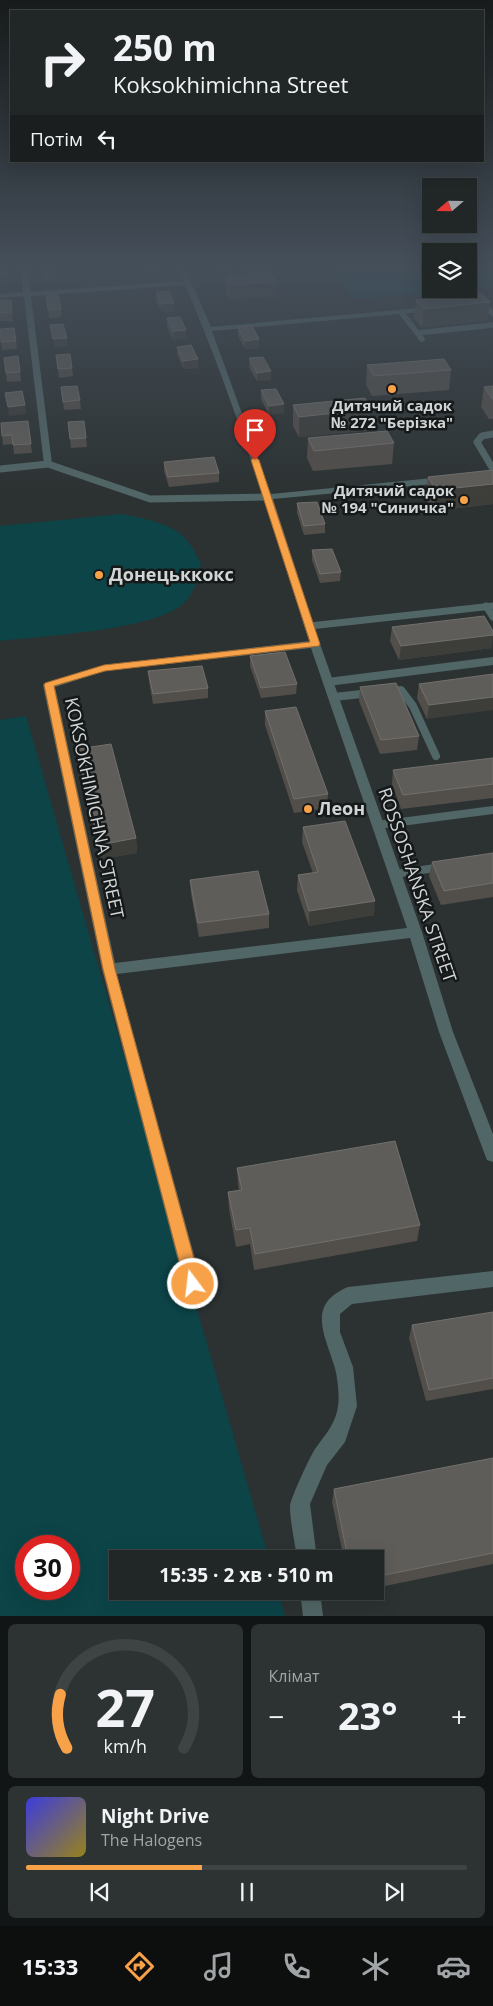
<!DOCTYPE html>
<html lang="uk">
<head>
<meta charset="utf-8">
<style>
	body { margin:0; font-family:"Open Sans",sans-serif; background:#2d3232; color:#f1f3f6; height:100vh; display:flex; flex-direction:column; font-size:19px; white-space:nowrap }
	* { box-sizing:border-box; margin:0 }
	p { font-size:16px; color:#a2a5a7 }
	.icon { flex:none; width:28px; height:28px; fill:none; stroke:currentColor; stroke-width:2; stroke-linecap:round; stroke-linejoin:round }
	.map { position:relative; height:1616px; overflow:hidden }
	.sheet { display:flex; flex-direction:column; gap:8px; padding:8px; background:#121515; flex:1 }
	.sheet>* { flex:none }
	.hud { position:absolute; left:10px; top:10px; width:474px; height:152px; border-radius:0px; box-shadow:0 5px 20px #0002,0 0 0 1px #3e4343; background:#212626; color:#f1f3f6; overflow:hidden }
	.needle { width:32px; rotate:250deg }
	.tools { position:absolute; left:422px; top:178px; display:grid; gap:10px }
	.tools a { display:grid; place-items:center; width:55px; height:55px; border-radius:0px; background:#212626; box-shadow:0 5px 20px #0002,0 0 0 1px #3e4343; font-size:25px }
	.speed { position:absolute; left:15px; top:1535px; display:flex; gap:10px; font-size:25px; font-weight:700; text-align:center }
	.speed>* { display:grid; place-content:center; width:65px; height:65px; border-radius:50%; background:#212626; box-shadow:0 5px 20px #0002,0 0 0 1px #3e4343; line-height:1 }
	.speed .limit { border:8px solid #d22; background:#fff; color:#111 }
	.pin { position:absolute; display:grid; place-items:center; width:42px; height:42px; color:#fff; margin:-51px -21px; border-radius:50% 50% 50% 0; rotate:-45deg; box-shadow:0 0 5px #0007 }
	.pin .icon { rotate:45deg }
	.me { position:absolute; width:55px; margin:-28px; rotate:345deg; stroke-linejoin:round; filter:drop-shadow(0 0 4px #0008) }
	.turn { display:flex; align-items:center; gap:18px; height:105px; padding:0 20px; font-size:22px }
	.turn .icon { width:65px; height:65px; stroke-width:2.5 }
	.turn b { display:block; font-size:35px; line-height:42px }
	.then { display:flex; align-items:center; height:48px; padding:0 20px; background:#0003; gap:10px; font-size:19px }
	.big { font-size:38px; font-weight:700; line-height:1.1 }
	.sheet .widget { flex:1; display:flex; flex-direction:column; justify-content:center; gap:8px; min-width:0; padding:0 18px; border-radius:8px; background:#2d3232 }
	.sheet .dial { align-items:center; gap:0 }
	.dial svg { height:130px; overflow:visible; fill:none; stroke:#3e4343; stroke-width:7; stroke-linecap:round; text-anchor:middle }
	.dial text { fill:#f1f3f6; stroke:none }
	.song { display:flex; align-items:center; gap:15px }
	.cover { width:60px; height:60px; border-radius:8px; background:linear-gradient(135deg,hsl(240 70% 55%),hsl(50 70% 35%)) }
	.played { height:5px; border-radius:2px; background:linear-gradient(90deg,#f7a148 40%,#3e4343 40%) }
	.keys { display:flex; justify-content:space-around; direction:ltr }
	.heat { display:flex; justify-content:space-between; align-items:center; font-size:28px; direction:ltr }
	.sheet .tiles { flex:1; display:grid; gap:8px; grid-template-columns:1fr 1fr }
	.widget:last-child { grid-column:span 2 }
	.trip { position:absolute; left:109px; top:1550px; width:275px; height:50px; border-radius:0px; background:#212626; box-shadow:0 5px 20px #0002,0 0 0 1px #3e4343; font-weight:700; line-height:50px; text-align:center }
	.menu { display:flex; height:80px; justify-content:space-around; align-items:center; background:#0d0f0f; color:#a2a5a7 }
	.menu .icon { width:35px; height:35px }
	.menu .selected { color:#f7a148 }
	.menu b { font-size:22px; color:#f1f3f6 }
	.map>svg:first-child { display:block }
	.green { fill:#0c4448; fill-rule:evenodd }
	.lines { fill:none; stroke-linecap:round; stroke-linejoin:round }
	.service-far2 { stroke:#516667; stroke-width:5.5 }
	.service-far1 { stroke:#516667; stroke-width:7 }
	.service { stroke:#516667; stroke-width:8 }
	.minor { fill:#516667; fill-rule:evenodd }
	.wall { fill:#524e4a }
	.shaded-wall { fill:#3d3d3a }
	.building { fill:#5f5d59; stroke:#71706d }
	.route { fill:#f7a148; stroke:#a1692f }
	.poi-dot { fill:#f7a148; stroke:#161919; stroke-width:2 }
	.labels { text-anchor:middle; stroke-width:5; stroke-linejoin:round; paint-order:stroke }
	.far-poi-label { font-size:15px; font-weight:bold; fill:#d1d5d5; stroke:#161919 }
	.poi-label { font-size:18px; font-weight:bold; fill:#d1d5d5; stroke:#161919; text-anchor:start }
	.street-label { font-size:18px; fill:#d1d5d5; stroke:#161919 }
</style>
</head>
<body>
<div class="map">
<svg width="493" height="1616" viewBox="0 0 493 1616">
	<rect width="100%" height="100%" fill="#2c3232"/>
	<!-- green -->
	<g class="green">
		<path d="M332,268H431V289H469V268H489L493,273V287L353,299Z"/>
		<path d="M122,514C145,519 175,523 189,543C194,549 197,557 201,564C198,577 195,592 185,602C159,630 41,636 0,641V526Z"/>
		<path d="M26,716L269,1559H118V1591H278L285,1616H0V720ZM26,1546H69V1589H26Z"/>
	</g>
	<g class="lines">
		<!-- service-far2 -->
		<g class="service-far2">
			<path d="M484,305L493,314"/>
			<path d="M401,312L422,339"/>
			<path d="M417,333L493,325"/>
		</g>
		<!-- service-far1 -->
		<g class="service-far1">
			<path d="M493,434L482,436L477,442L493,469"/>
			<path d="M0,469L48,464L150,499L268,497"/>
			<path d="M486,606L493,617"/>
			<path d="M310,626L493,606"/>
		</g>
		<!-- service -->
		<g class="service">
			<path d="M328,682L493,661"/>
			<path d="M389,692L401,690L413,706L436,756"/>
			<path d="M334,697L371,693"/>
			<path d="M378,825L493,810"/>
			<path d="M395,874L442,867"/>
		</g>
		<!-- minor -->
		<g class="minor">
			<path d="M21,268H27L30,292L183,281L178,268H185L211,327L431,307L435,309L431,311L212,331L271,494L443,477L448,480L443,483L273,499L320,644L422,932L453,1032L493,1134V1162L487,1160L485,1155L439,1032L410,938L117,974L202,1284L199,1290L193,1293L187,1290L184,1284L102,969L43,685L45,683L104,665L309,641C271,522 235,400 185,285L31,296L52,464L48,467L44,464L24,296L0,298V294L23,292ZM311,648L407,928L115,963L55,687L105,671Z"/>
			<path d="M493,1271V1287L352,1304L340,1314V1332L353,1367L357,1406L345,1442L327,1465L310,1504L317,1559H297C295,1542 290,1523 290,1505C291,1498 310,1456 315,1449C324,1436 336,1424 338,1406C340,1397 337,1373 334,1365C324,1333 307,1304 348,1287Z"/>
			<path d="M300,1591H320L323,1616H303Z"/>
		</g>
	</g>
	<!-- wall -->
	<g class="wall">
		<path d="M41,268H54L55,279L42,280Z"/>
		<path d="M216,268H295L270,270L277,282V296L230,300L226,292V277L248,276L245,270L218,272Z"/>
		<path d="M156,292L175,311L162,312L156,300Z"/>
		<path d="M46,295L61,309V317L49,318Z"/>
		<path d="M0,300H11L13,321H0Z"/>
		<path d="M416,300L490,302L487,320L422,327L414,318Z"/>
		<path d="M167,318L187,338L173,340L167,326Z"/>
		<path d="M238,327L259,339V348L245,349L238,336Z"/>
		<path d="M0,333L16,341L17,349L2,350Z"/>
		<path d="M177,347L198,359V368L184,369L177,355Z"/>
		<path d="M56,355L72,368L73,376L59,378Z"/>
		<path d="M18,356L21,381L7,382L4,358Z"/>
		<path d="M249,358L271,371V380L257,381L249,367Z"/>
		<path d="M367,365L451,370L449,390L372,396L366,385Z"/>
		<path d="M493,386V419H489L481,407L484,387Z"/>
		<path d="M61,387L80,400L81,409L64,410Z"/>
		<path d="M261,390L284,413L269,415L261,399Z"/>
		<path d="M293,405L372,409L371,430L299,437L293,426Z"/>
		<path d="M28,421L32,453L14,454L13,444L3,445L2,436Z"/>
		<path d="M68,422L86,438L87,447L71,448Z"/>
		<path d="M308,438L394,443L392,464L313,471L307,458Z"/>
		<path d="M164,462L219,473V482L169,487L164,471Z"/>
		<path d="M493,470V504L433,511L425,498L428,477Z"/>
		<path d="M297,503L325,524V533L304,535L297,513Z"/>
		<path d="M312,550L341,572L340,581L320,583L312,560Z"/>
		<path d="M392,627L492,648L399,660L390,641Z"/>
		<path d="M250,656L297,684L296,694L261,698L250,666Z"/>
		<path d="M148,671L208,688V698L153,704L149,681Z"/>
		<path d="M493,674L427,719L417,698L419,684Z"/>
		<path d="M360,687L419,736L417,750L380,754L359,701Z"/>
		<path d="M265,711L328,794L327,808L294,813L265,725Z"/>
		<path d="M77,749L136,838L137,853L101,859L79,764Z"/>
		<path d="M493,758V798L401,809L392,784L393,770Z"/>
		<path d="M303,827L374,915L309,926L297,890L298,875L313,873L302,842Z"/>
		<path d="M493,853V897L441,905L429,876L432,862Z"/>
		<path d="M190,880L269,914V928L199,937L191,894Z"/>
		<path d="M237,1168L420,1225L417,1241L254,1270L250,1244L236,1247L229,1209L228,1192L239,1190L238,1184Z"/>
		<path d="M493,1312V1389L426,1401L409,1338L412,1325Z"/>
		<path d="M493,1458V1564L375,1588V1559H344L332,1502L334,1489Z"/>
		<path d="M350,1591H359L351,1593Z"/>
	</g>
	<!-- shaded-wall -->
	<g class="shaded-wall">
		<path d="M146,268H158L159,272L146,273Z"/>
		<path d="M218,268H245V270L218,272Z"/>
		<path d="M8,274L9,282L0,283V275Z"/>
		<path d="M277,282V296L230,300V285Z"/>
		<path d="M490,302L487,320L422,327L424,309Z"/>
		<path d="M174,303L175,311L162,312L161,304Z"/>
		<path d="M186,330L187,338L173,340V331Z"/>
		<path d="M67,338L68,346L54,347L53,339Z"/>
		<path d="M259,339V348L245,349V341Z"/>
		<path d="M198,359V368L184,369L183,361Z"/>
		<path d="M271,371V380L257,381V373Z"/>
		<path d="M284,404V413L269,415V406Z"/>
		<path d="M25,405L26,414L9,416L8,407Z"/>
		<path d="M372,409L371,430L299,437V417Z"/>
		<path d="M493,484V504L433,511L436,490Z"/>
		<path d="M493,635L492,648L399,660L401,646Z"/>
		<path d="M493,697V710L427,719L429,705Z"/>
		<path d="M136,838L137,853L101,859L99,845Z"/>
		<path d="M375,901L374,915L309,926V911Z"/>
	</g>
	<!-- building -->
	<g class="building">
		<path d="M0,268H7L8,274L0,275Z"/>
		<path d="M41,268H54V271L41,272Z"/>
		<path d="M252,268H269L277,282L230,285L226,277L256,275Z"/>
		<path d="M169,291L174,303L161,304L156,292Z"/>
		<path d="M481,293L490,302L424,309L416,300Z"/>
		<path d="M58,294L61,309L48,310L46,295Z"/>
		<path d="M0,300H11L12,312L0,313Z"/>
		<path d="M180,317L186,330L173,331L167,318Z"/>
		<path d="M63,324L67,338L53,339L50,325Z"/>
		<path d="M252,326L259,339L245,341L238,327Z"/>
		<path d="M14,328L16,341L1,342L0,329Z"/>
		<path d="M191,345L198,359L183,361L177,347Z"/>
		<path d="M70,354L72,368L58,369L56,355Z"/>
		<path d="M18,356L20,372L6,373L4,358Z"/>
		<path d="M263,357L271,371L257,373L249,358Z"/>
		<path d="M444,359L451,370L374,376L367,365Z"/>
		<path d="M77,386L80,400L63,402L61,387Z"/>
		<path d="M493,386V399H492L484,387Z"/>
		<path d="M276,389L284,404L269,406L261,390Z"/>
		<path d="M22,391L25,405L8,407L5,393Z"/>
		<path d="M365,398L372,409L299,417L293,405Z"/>
		<path d="M28,421L31,444L13,445L12,435L2,436L1,423Z"/>
		<path d="M84,421L86,438L70,439L68,422Z"/>
		<path d="M387,431L394,443L314,451L308,438Z"/>
		<path d="M214,457L219,473L168,477L164,462Z"/>
		<path d="M493,470V484L436,490L428,477Z"/>
		<path d="M317,502L325,524L304,526L297,503Z"/>
		<path d="M332,549L341,572L320,574L312,550Z"/>
		<path d="M484,616L493,631V635L401,646L392,627Z"/>
		<path d="M285,652L297,684L261,688L250,656Z"/>
		<path d="M202,666L208,688L153,694L148,671Z"/>
		<path d="M493,674V697L429,705L419,684Z"/>
		<path d="M396,683L419,736L381,740L360,687Z"/>
		<path d="M296,707L328,794L294,799L265,711Z"/>
		<path d="M111,744L136,838L99,845L77,749Z"/>
		<path d="M493,758V784L403,795L393,770Z"/>
		<path d="M345,821L375,901L309,911L298,875L318,872L303,827Z"/>
		<path d="M493,853V883L444,891L432,862Z"/>
		<path d="M258,871L269,914L198,923L190,880Z"/>
		<path d="M395,1141L420,1225L255,1254L250,1228L236,1230L228,1192L242,1190L237,1168Z"/>
		<path d="M493,1312V1378L429,1390L412,1325Z"/>
		<path d="M493,1458V1553L375,1577V1559H348L334,1489Z"/>
	</g>
	<!-- sky -->
	<linearGradient id="sky" x2="0" y2="1"><stop stop-color="#181c1c"/><stop offset="0.54" stop-color="#454f5a"/><stop offset="1" stop-color="#454f5a" stop-opacity="0"/></linearGradient>
	<rect width="493" height="494" fill="url(#sky)"/>
	<!-- route -->
	<path class="route" d="M255,457L259,460L320,644L319,646L105,671L54,686L115,969L201,1284L199,1290L193,1292L187,1290L185,1284L103,969L44,685L45,683L104,665L310,642L251,460Z"/>
	<!-- markers -->
	<g class="poi-dot">
		<circle cx="392" cy="389" r="5"/>
		<circle cx="464" cy="500" r="5"/>
		<circle cx="99" cy="575" r="5"/>
		<circle cx="308" cy="809" r="5"/>
	</g>
	<g class="labels">
		<!-- far-poi labels -->
		<g class="far-poi-label">
			<text x="392" y="411">Дитячий садок<tspan x="392" dy="17">№ 272 "Берізка"</tspan></text>
			<text x="454" y="496" text-anchor="end">Дитячий садок<tspan x="454" dy="17">№ 194 "Синичка"</tspan></text>
		</g>
		<!-- poi labels -->
		<g class="poi-label">
			<text x="109" y="581">Донецьккокс</text>
			<text x="318" y="815">Леон</text>
		</g>
		<!-- street labels -->
		<g class="street-label">
			<text transform="translate(94 808) rotate(78)" y="6">KOKSOKHIMICHNA STREET</text>
			<text transform="translate(417 885) rotate(71)" y="6">ROSSOSHANSKA STREET</text>
		</g>
	</g>
</svg>
<div class="tools">
<a><svg class="needle" viewBox="-14 -14 28 28"><path d="M0-13l5 13h-10z" fill="#e53935"/><path d="M0 13l5-13h-10z" fill="#a2a5a7"/></svg></a>
<a><svg class="icon" aria-label="layers" viewBox="0 0 24 24"><path d="M12 4l9 5-9 5-9-5zM3 14l9 5 9-5"/></svg></a>
</div>
<div class="speed"><div class="limit">30</div></div>
<div class="pin" style="left:255px;top:460px;background:#d93025"><svg class="icon" aria-label="arrive" viewBox="0 0 24 24"><path d="M6 21V4h12l-3 4 3 4H6"/></svg></div>
<svg class="me" style="left:193px;top:1284px" viewBox="-20 -20 40 40"><circle r="17" fill="#f7a148" stroke="#fff" stroke-width="3"/><path d="M0-11L8 9 0 5-8 9z" fill="#fff"/></svg>
<div class="trip">15:35 · 2 хв · 510 m</div>
<div class="hud">
<div class="turn"><svg class="icon" aria-label="right" viewBox="0 0 24 24"><path d="M7 20v-9h11M14 6l5 5-5 5"/></svg><div><b>250 m</b>Koksokhimichna Street</div></div>
<div class="then">Потім<svg class="icon" aria-label="left" viewBox="0 0 24 24"><path d="M17 20v-9H6M10 6l-5 5 5 5"/></svg></div>
</div>
</div>
<section class="sheet">
<div class="tiles">
<div class="widget dial"><svg viewBox="0 0 100 80">
<path d="M14 69A42 42 0 1 1 86 69"/>
<path d="M14 69A42 42 0 0 1 10 36" stroke="#f7a148"/>
<text x="50" y="56" font-size="32" font-weight="700">27</text>
<text x="50" y="72" font-size="11">km/h</text>
</svg></div>
<div class="widget"><p>Клімат</p>
<div class="heat"><a>−</a><b class="big">23°</b><a>+</a></div>
</div>
<div class="widget">
<div class="song"><i class="cover"></i><div><b>Night Drive</b><p>The Halogens</p></div></div>
<div class="played"></div>
<div class="keys"><svg class="icon" aria-label="previous" viewBox="0 0 24 24"><path d="M18 5L8 12l10 7zM5 5v14"/></svg><svg class="icon" aria-label="pause" viewBox="0 0 24 24"><path d="M8 5v14M16 5v14"/></svg><svg class="icon" aria-label="next" viewBox="0 0 24 24"><path d="M6 5l10 7-10 7zM19 5v14"/></svg></div>
</div>
</div>
</section>
<nav class="menu">
<b>15:33</b>
<svg class="icon selected" aria-label="directions" viewBox="0 0 24 24"><path d="M12 3l9 9-9 9-9-9zM9 14v-3h6M13 9l2 2-2 2"/></svg>
<svg class="icon" aria-label="music" viewBox="0 0 24 24"><path d="M9 18V5l10-2v13"/><circle cx="6" cy="18" r="3"/><circle cx="16" cy="16" r="3"/></svg>
<svg class="icon" aria-label="phone" viewBox="0 0 24 24"><path d="M5 4h4l2 5-3 2q2 4 5 5l2-3 5 2v4C11 20 4 13 5 4z"/></svg>
<svg class="icon" aria-label="climate" viewBox="0 0 24 24"><path d="M12 3v18M4 7l16 10M4 17L20 7"/></svg>
<svg class="icon" aria-label="car" viewBox="0 0 24 24"><path d="M5 17H2v-5l4-1 3-4h7l3 4 3 1v5h-3M9 17h6M6 11h13"/><circle cx="7" cy="17" r="2"/><circle cx="17" cy="17" r="2"/></svg>
</nav>
</body>
</html>
